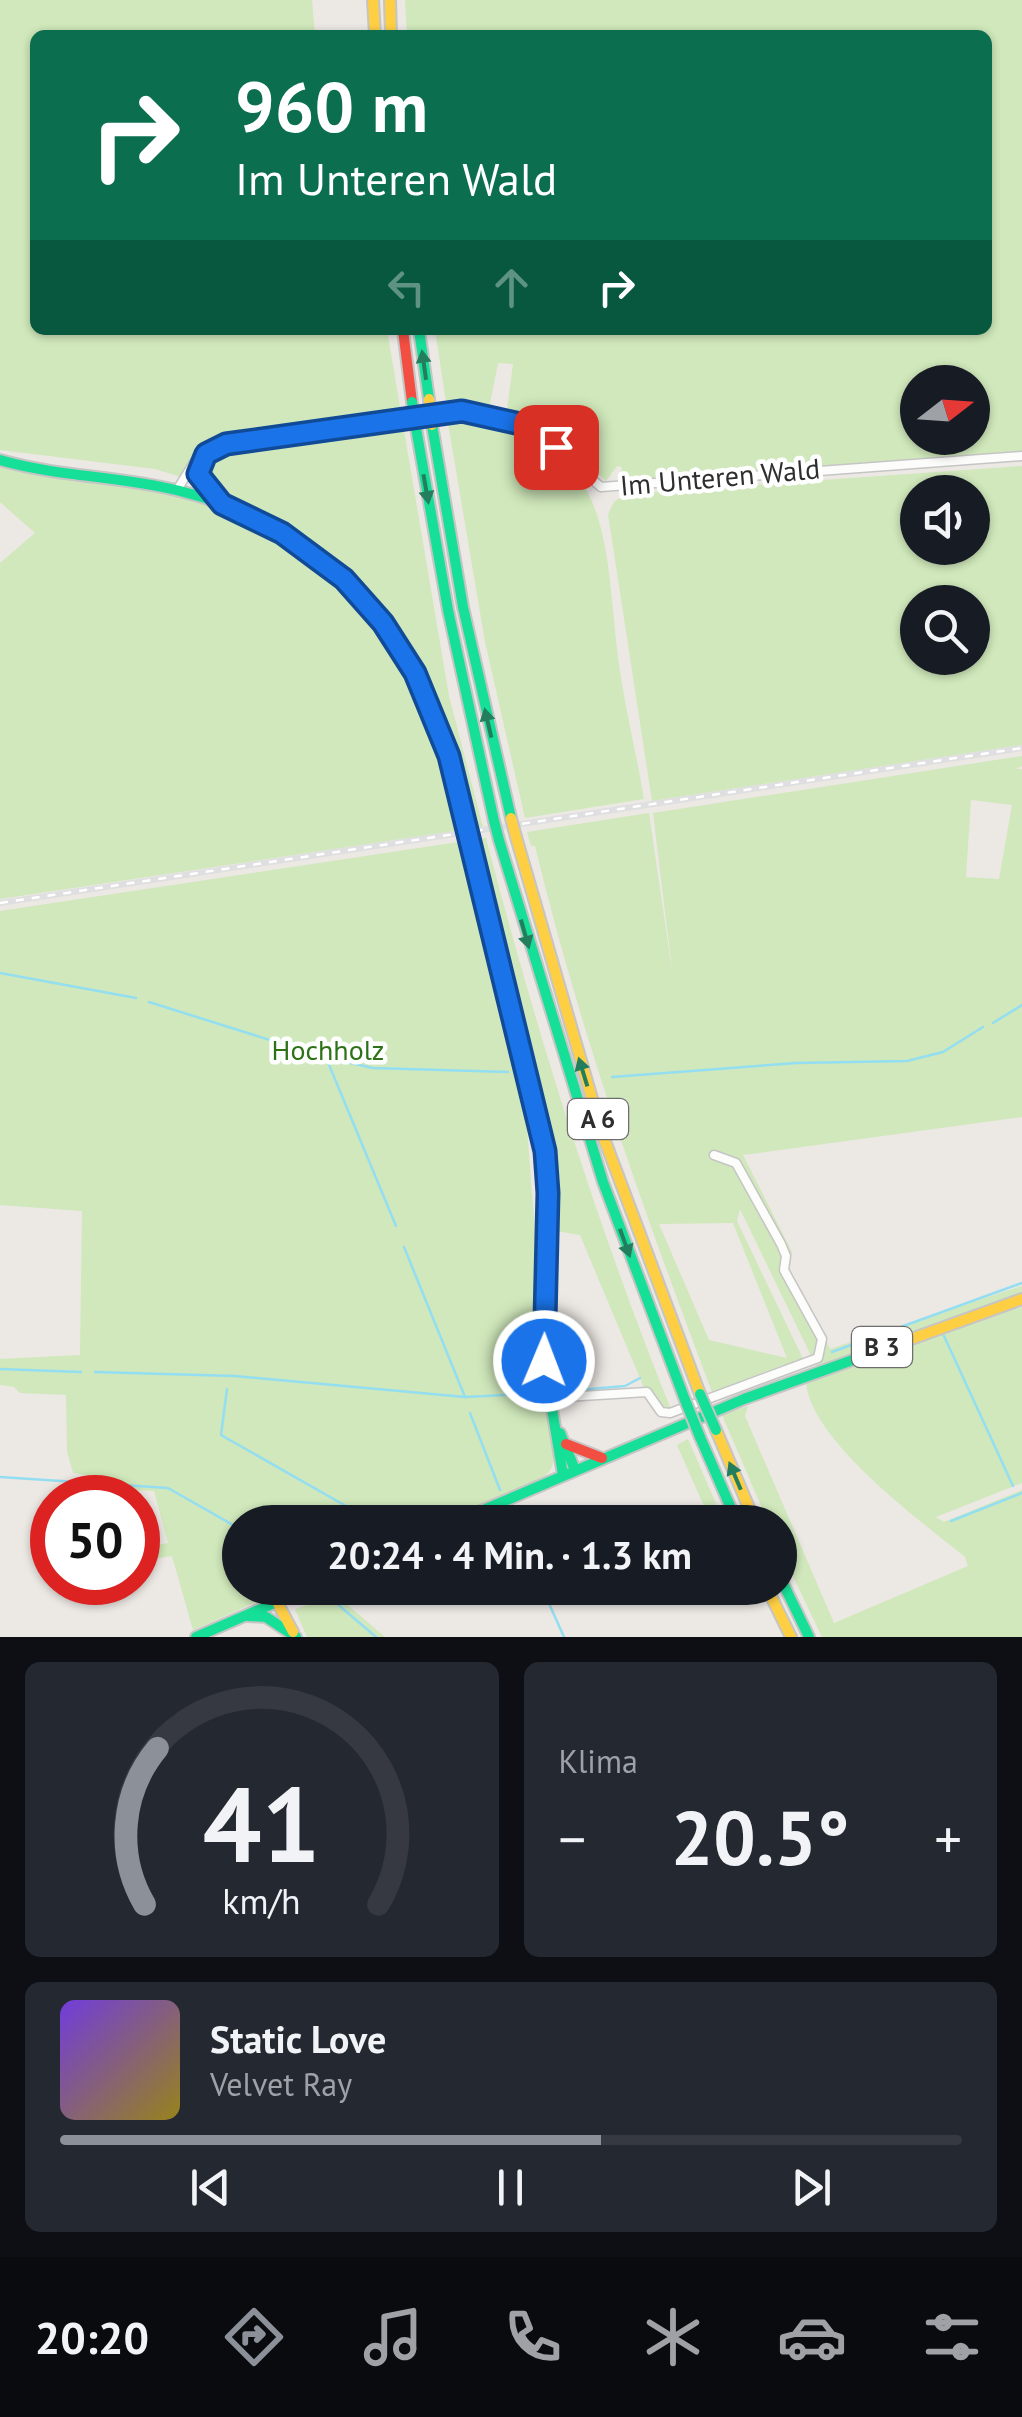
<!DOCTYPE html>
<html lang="de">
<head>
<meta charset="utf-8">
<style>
	body { margin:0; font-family:"PT Sans",sans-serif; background:#242831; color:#f1f3f6; height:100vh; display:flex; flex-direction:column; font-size:38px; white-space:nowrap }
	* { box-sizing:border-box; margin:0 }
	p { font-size:32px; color:#9ea1a6 }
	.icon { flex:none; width:55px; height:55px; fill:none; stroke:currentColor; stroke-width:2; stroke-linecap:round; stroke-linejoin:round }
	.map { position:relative; height:1637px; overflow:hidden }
	.details { display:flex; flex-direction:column; gap:25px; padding:25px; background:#0d0f14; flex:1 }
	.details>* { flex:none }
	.hud { position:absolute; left:30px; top:30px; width:962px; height:305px; border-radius:15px; box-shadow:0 2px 8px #0004; background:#0b6e4f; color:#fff; overflow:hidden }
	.needle { width:65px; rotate:73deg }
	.tools { position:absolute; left:900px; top:365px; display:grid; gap:20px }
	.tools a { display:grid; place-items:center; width:90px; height:90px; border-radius:50%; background:#171b24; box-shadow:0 2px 8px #0004; font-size:50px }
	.speed { position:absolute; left:30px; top:1475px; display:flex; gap:20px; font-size:50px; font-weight:700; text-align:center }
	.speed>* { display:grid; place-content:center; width:130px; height:130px; border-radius:50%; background:#171b24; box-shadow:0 2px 8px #0004; line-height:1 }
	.speed .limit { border:15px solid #d22; background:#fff; color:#111 }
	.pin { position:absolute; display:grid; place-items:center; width:85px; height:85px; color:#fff; margin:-42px; border-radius:20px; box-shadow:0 5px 15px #0006 }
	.me { position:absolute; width:110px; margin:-55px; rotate:1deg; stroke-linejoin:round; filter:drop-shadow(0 0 8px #0008) }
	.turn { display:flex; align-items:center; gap:35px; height:210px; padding:0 40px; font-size:45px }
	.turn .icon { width:130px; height:130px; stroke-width:2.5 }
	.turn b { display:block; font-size:70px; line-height:85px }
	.lanes { display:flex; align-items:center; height:95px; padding:0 40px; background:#0003; justify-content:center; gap:50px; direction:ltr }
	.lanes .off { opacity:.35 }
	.big { font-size:75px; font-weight:700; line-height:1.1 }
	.details .tile { flex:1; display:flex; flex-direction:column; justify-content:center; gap:15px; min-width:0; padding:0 35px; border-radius:15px; background:#242831 }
	.details .dial { align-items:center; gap:0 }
	.dial svg { height:260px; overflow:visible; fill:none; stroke:#363941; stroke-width:7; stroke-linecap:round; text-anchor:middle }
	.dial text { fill:#f1f3f6; stroke:none }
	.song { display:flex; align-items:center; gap:30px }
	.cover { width:120px; height:120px; border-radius:15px; background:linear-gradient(135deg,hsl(260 70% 55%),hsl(50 70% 35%)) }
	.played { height:10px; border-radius:5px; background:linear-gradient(90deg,#8c9099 60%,#363941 60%) }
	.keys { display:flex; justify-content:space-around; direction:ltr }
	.heat { display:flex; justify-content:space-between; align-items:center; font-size:55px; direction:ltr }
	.details .tiles { flex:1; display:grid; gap:25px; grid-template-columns:1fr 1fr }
	.tile:last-child { grid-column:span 2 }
	.trip { position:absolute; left:222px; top:1505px; width:575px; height:100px; border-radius:50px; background:#171b24; box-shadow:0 2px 8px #0004; font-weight:700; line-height:100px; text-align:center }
	.tab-bar { display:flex; height:160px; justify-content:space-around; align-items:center; background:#090b0e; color:#9ea1a6 }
	.tab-bar .icon { width:70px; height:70px }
	.tab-bar .on { color:#8c9099 }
	.tab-bar b { font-size:45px; color:#f1f3f6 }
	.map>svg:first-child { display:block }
	.green { fill:#d0e8bb; fill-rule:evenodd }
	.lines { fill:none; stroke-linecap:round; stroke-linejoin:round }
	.stream { stroke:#94def1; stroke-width:2.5 }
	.street-casing { stroke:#c6c5c5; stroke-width:11 }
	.fast-casing { stroke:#c6c5c5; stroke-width:14 }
	.slow-casing { stroke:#c6c5c5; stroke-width:14 }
	.jam-casing { stroke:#c6c5c5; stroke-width:14 }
	.street { stroke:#fcfcfb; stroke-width:8 }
	.fast { stroke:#16e098; stroke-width:10 }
	.slow { stroke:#ffcf43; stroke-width:10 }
	.jam { stroke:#f24e42; stroke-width:10 }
	.rail-casing { stroke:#dfdfe1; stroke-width:6 }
	.rail { stroke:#fff; stroke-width:2.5; stroke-dasharray:8; stroke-linecap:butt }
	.fast-bridge-casing { stroke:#c6c5c5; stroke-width:14; stroke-linecap:butt }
	.slow-bridge-casing { stroke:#c6c5c5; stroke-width:14; stroke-linecap:butt }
	.fast-bridge { stroke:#16e098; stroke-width:10 }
	.slow-bridge { stroke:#ffcf43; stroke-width:10 }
	.oneway { fill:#237e5e }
	.route-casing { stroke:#114b97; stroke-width:25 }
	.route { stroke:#1a73e8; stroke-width:18 }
	.labels { text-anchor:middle; stroke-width:9; stroke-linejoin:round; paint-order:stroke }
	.shield { fill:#fff; stroke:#6d6d6d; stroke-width:2.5 }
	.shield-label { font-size:25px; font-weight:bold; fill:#2e2e2e }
	.street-label { font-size:28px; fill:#2e2e2e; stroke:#fff }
	.park-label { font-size:28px; fill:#2e7217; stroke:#fff }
</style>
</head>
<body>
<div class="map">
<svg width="1022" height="1637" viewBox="0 0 1022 1637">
	<rect width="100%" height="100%" fill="#ece8e4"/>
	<!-- green -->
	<g class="green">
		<path d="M0,0H312L315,35H35V330H387L449,696L483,827L473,828L442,726L367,597L315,550L214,490L215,486L198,482L199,489L193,488L195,481L188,479L184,485V478L155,469L0,450Z"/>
		<path d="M405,0H1022V451L620,481L622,467L617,466L606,481L541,425L507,410L513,364L498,363L490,404L446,402L435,330H988V35H407ZM918,382H972V438H918Z"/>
		<path d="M463,418C614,444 603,532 618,657C624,704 636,751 644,799L525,818L485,642L448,423Z"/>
		<path d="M1022,466V745L652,801L608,514L614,502L625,494ZM918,492H972V548H918ZM918,602H972V658H918Z"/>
		<path d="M0,467C59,482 124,481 179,496C288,524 384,600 426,706C442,746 451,789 462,830L0,899V563L35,533L0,502Z"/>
		<path d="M1022,756V766L1016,769H1022V1117L743,1155L792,1252L789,1268L830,1349L1022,1286V1293L816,1366L740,1209L737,1221L805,1363L783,1365L712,1392C644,1212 580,1033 535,846H531L527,832L649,813L673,978L653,813ZM971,800L1012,805L999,879L966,877ZM733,1223L787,1358L709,1340L659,1224Z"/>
		<path d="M486,838C537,1034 598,1229 674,1417H659L647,1395L580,1235L556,1231L553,1154L541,1096L476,839Z"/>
		<path d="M465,841L525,1104L536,1243L532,1396L545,1402C549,1426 566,1463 542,1478L438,1522H240V1588H288L193,1630L172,1556L138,1561V1548L168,1543L154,1491L97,1488L98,1477L73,1473L67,1451L66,1395L20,1393L14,1387L0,1385V1359L80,1355L82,1211L0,1205V911Z"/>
		<path d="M1022,1307V1483L936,1517L944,1522L1022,1490V1637H822L780,1549V1522H768L722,1415L748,1406L745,1416L834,1623L968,1566L965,1557C921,1521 807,1438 806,1380Z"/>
		<path d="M688,1439L724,1522H711L677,1445Z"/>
		<path d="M337,1596L385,1637H307L295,1609Z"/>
	</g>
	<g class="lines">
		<!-- stream -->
		<g class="stream">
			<path d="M0,973L136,998"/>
			<path d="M149,1002L327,1058L373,1068L508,1072"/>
			<path d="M993,1023L1022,1005"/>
			<path d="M327,1060L396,1226"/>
			<path d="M612,1077L796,1063L907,1061L943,1052L983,1027"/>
			<path d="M404,1247L465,1397"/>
			<path d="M944,1336L1013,1486"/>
			<path d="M832,1352L1022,1283"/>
			<path d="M0,1369L81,1372"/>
			<path d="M95,1372L235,1376L465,1397L526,1394"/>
			<path d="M227,1389L221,1435L374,1522"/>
			<path d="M555,1392L625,1386L640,1378"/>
			<path d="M470,1413L500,1490"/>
			<path d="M0,1477L168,1488L240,1529"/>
			<path d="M951,1521L1022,1493"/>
			<path d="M542,1588L564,1637"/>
			<path d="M335,1602L376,1637"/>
		</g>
		<defs>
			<g id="street">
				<path d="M199,464L202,483L219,501"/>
				<path d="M177,490L195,461L226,444L462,411L497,417L541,436L601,487L1022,456"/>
				<path d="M549,1398L647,1392L661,1412L670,1413L818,1358L822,1339L784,1270L786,1256L781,1244L736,1163L714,1155"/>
			</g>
			<g id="fast">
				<path d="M419,330L429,399"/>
				<path d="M432,425L463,607L511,818"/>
				<path d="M416,428L448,610L494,821"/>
				<path d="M0,460C59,477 121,476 180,491C355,534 426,661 466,824"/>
				<path d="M499,840L603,1182L685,1400"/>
				<path d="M548,1220L544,1361L563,1475"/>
				<path d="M560,1433L575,1470"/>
				<path d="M700,1437L737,1522"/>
				<path d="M455,1522L744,1399L875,1352"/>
				<path d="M780,1577L809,1637"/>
				<path d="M248,1616L266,1617L296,1637"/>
				<path d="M196,1637L309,1588"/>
			</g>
			<g id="slow">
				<path d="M373,0L375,35"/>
				<path d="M390,0L391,35"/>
				<path d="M516,837L602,1133L700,1394"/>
				<path d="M472,845L545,1151L548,1220"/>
				<path d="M875,1352L1022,1299"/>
				<path d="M716,1430L755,1522"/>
				<path d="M767,1588L791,1637"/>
				<path d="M277,1602L293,1632"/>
			</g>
			<g id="jam">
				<path d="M403,330L412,402"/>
				<path d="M566,1444L602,1458"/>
			</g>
		</defs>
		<!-- street casing -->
		<use href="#street" class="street-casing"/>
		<!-- fast casing -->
		<use href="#fast" class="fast-casing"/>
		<!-- slow casing -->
		<use href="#slow" class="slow-casing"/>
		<!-- jam casing -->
		<use href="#jam" class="jam-casing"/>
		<!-- street -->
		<use href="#street" class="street"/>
		<!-- fast -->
		<use href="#fast" class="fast"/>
		<!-- slow -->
		<use href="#slow" class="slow"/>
		<!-- jam -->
		<use href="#jam" class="jam"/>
		<defs>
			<path id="rail" d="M0,903L1022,748"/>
		</defs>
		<!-- rail casing -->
		<use href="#rail" class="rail-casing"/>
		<!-- rail -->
		<use href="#rail" class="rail"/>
		<defs>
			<g id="fast-bridge">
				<path d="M412,402L416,428"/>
				<path d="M494,821L499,840"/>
				<path d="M700,1394L716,1430"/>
				<path d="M685,1400L700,1437"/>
			</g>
			<g id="slow-bridge">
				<path d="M429,399L432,425"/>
				<path d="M511,818L516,837"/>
				<path d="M466,824L472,845"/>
			</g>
		</defs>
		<!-- fast-bridge casing -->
		<use href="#fast-bridge" class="fast-bridge-casing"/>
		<!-- slow-bridge casing -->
		<use href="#slow-bridge" class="slow-bridge-casing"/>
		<!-- fast-bridge -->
		<use href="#fast-bridge" class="fast-bridge"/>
		<!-- slow-bridge -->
		<use href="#slow-bridge" class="slow-bridge"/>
	</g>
	<!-- one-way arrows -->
	<defs><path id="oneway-solid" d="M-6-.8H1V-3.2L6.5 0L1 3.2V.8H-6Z" transform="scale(2.5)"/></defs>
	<g class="oneway">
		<use href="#oneway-solid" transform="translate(424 365) rotate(-98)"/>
		<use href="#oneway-solid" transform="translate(426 489) rotate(80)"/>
		<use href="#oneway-solid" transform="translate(488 723) rotate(-103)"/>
		<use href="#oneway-solid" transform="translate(525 934) rotate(74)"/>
		<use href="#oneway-solid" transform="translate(583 1072) rotate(-107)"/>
		<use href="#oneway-solid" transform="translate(625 1243) rotate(70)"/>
		<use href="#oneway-solid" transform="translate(735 1476) rotate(-113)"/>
	</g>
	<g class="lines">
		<defs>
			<path id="route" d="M544,1361L548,1193L545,1151L449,756L415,673L383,623L344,579L282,533L222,504L198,474L206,454L226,444L462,411L520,424L556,447"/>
		</defs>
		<!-- route casing -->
		<use href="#route" class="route-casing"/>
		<!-- route -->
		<use href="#route" class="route"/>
	</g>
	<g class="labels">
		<!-- shield labels -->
		<g class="shield">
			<rect x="568" y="1099" width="60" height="40" rx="8"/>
			<rect x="852" y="1327" width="60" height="40" rx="8"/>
		</g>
		<g class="shield-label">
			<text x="598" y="1128">A 6</text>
			<text x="882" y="1356">B 3</text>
		</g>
		<!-- street labels -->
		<g class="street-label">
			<text transform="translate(720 477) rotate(-5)" y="10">Im Unteren Wald</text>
		</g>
		<!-- park labels -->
		<g class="park-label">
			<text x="328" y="1060">Hochholz</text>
		</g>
	</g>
</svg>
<div class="tools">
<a><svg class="needle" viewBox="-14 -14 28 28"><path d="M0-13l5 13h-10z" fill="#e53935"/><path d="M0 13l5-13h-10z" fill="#9ea1a6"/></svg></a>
<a><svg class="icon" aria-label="sound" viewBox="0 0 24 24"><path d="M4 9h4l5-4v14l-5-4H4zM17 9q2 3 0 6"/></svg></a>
<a><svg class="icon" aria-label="search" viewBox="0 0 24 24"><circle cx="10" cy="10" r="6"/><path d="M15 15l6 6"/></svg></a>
</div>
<div class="speed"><div class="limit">50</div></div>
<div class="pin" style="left:556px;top:447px;background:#d93025"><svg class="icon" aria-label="arrive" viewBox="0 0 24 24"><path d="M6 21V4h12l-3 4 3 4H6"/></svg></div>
<svg class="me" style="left:544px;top:1361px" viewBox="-20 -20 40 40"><circle r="17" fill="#1a73e8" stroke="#fff" stroke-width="3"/><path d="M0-11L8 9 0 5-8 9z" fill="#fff"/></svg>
<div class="trip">20:24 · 4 Min. · 1.3 km</div>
<div class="hud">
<div class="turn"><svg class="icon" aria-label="right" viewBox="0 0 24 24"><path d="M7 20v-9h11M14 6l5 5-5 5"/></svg><div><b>960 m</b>Im Unteren Wald</div></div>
<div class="lanes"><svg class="icon off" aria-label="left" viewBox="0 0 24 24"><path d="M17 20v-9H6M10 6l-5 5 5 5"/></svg><svg class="icon off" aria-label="ahead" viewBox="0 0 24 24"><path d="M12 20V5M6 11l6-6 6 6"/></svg><svg class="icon" aria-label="right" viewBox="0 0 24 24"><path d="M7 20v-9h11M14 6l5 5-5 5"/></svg></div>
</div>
</div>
<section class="details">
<div class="tiles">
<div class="tile dial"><svg viewBox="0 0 100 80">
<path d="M14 69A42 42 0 1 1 86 69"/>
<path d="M14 69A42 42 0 0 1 18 21" stroke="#8c9099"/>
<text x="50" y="56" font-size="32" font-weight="700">41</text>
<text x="50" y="72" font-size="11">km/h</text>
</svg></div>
<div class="tile"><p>Klima</p>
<div class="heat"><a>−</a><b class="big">20.5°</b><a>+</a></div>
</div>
<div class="tile">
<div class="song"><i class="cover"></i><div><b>Static Love</b><p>Velvet Ray</p></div></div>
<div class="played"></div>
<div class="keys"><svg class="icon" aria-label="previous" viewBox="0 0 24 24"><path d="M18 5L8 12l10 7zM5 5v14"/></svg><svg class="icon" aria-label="pause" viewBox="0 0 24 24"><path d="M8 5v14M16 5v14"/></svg><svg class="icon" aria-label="next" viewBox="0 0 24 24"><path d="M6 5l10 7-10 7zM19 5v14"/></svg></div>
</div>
</div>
</section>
<nav class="tab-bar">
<b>20:20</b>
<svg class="icon on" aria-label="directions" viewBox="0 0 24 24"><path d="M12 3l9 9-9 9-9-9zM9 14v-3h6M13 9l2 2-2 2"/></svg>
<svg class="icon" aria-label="music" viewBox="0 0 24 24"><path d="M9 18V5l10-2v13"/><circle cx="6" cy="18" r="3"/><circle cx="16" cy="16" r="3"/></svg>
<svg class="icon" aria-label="phone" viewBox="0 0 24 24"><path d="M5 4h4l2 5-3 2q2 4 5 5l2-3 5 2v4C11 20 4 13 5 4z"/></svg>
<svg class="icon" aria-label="climate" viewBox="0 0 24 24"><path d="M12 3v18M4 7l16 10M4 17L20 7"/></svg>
<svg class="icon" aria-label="car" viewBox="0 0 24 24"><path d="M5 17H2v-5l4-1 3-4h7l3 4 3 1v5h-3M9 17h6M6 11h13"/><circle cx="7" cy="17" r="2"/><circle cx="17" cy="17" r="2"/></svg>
<svg class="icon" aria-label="filters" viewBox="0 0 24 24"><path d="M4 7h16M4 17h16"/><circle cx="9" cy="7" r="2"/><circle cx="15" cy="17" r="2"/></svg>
</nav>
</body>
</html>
